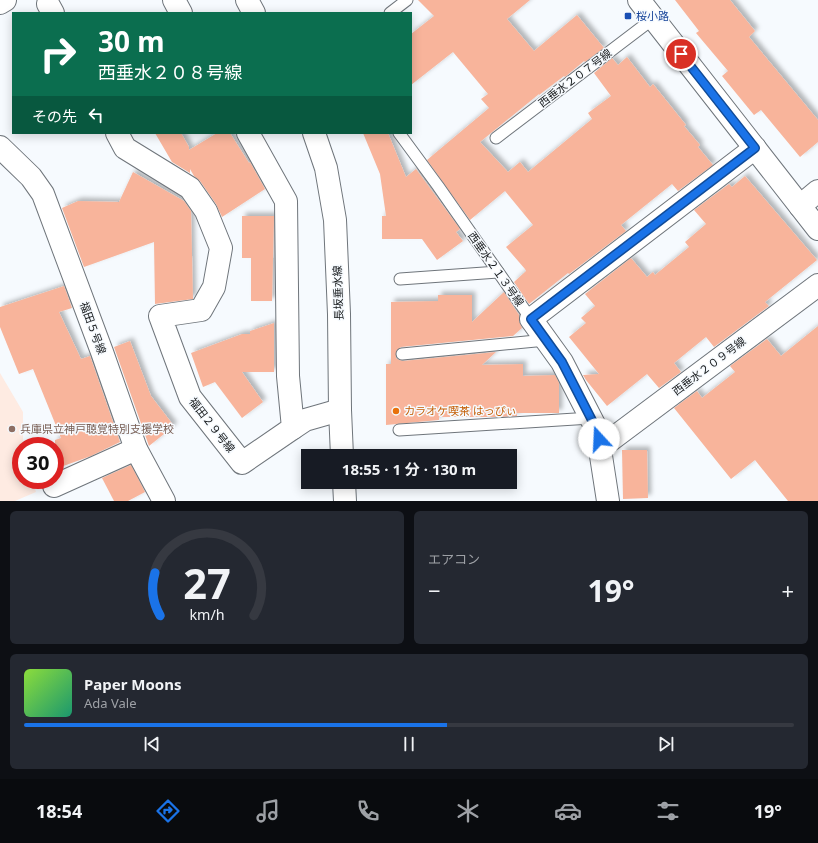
<!DOCTYPE html>
<html lang="ja">
<head>
<meta charset="utf-8">
<style>
	body { margin:0; font-family:"Noto Sans","Noto Sans JP",sans-serif; background:#242831; color:#f1f3f6; height:100vh; display:flex; flex-direction:column; font-size:15px; white-space:nowrap }
	* { box-sizing:border-box; margin:0 }
	p { font-size:13px; color:#9ea1a6 }
	.icon { flex:none; width:22px; height:22px; fill:none; stroke:currentColor; stroke-width:2; stroke-linecap:round; stroke-linejoin:round }
	.map { position:relative; height:501px; overflow:hidden }
	.details { display:flex; flex-direction:column; gap:10px; padding:10px; background:#0d0f14; flex:1 }
	.details>* { flex:none }
	.banner { position:absolute; left:12px; top:12px; width:400px; height:122px; border-radius:0px; box-shadow:0 2px 10px #0003; background:#0b6e4f; color:#fff; overflow:hidden }
	.speed { position:absolute; left:12px; top:437px; display:flex; gap:8px; font-size:20px; font-weight:700; text-align:center }
	.speed>* { display:grid; place-content:center; width:52px; height:52px; border-radius:50%; background:#171b24; box-shadow:0 2px 10px #0003; line-height:1 }
	.speed .limit { border:6px solid #d22; background:#fff; color:#111 }
	.pin { position:absolute; display:grid; place-items:center; width:34px; height:34px; color:#fff; margin:-17px; border:2px solid #fff; border-radius:50%; box-shadow:0 1px 4px #0007 }
	.me { position:absolute; width:44px; margin:-22px; rotate:340deg; stroke-linejoin:round; filter:drop-shadow(0 0 3px #0008) }
	.turn { display:flex; align-items:center; gap:14px; height:84px; padding:0 20px; font-size:18px }
	.turn .icon { width:52px; height:52px; stroke-width:2.5 }
	.turn b { display:block; font-size:28px; line-height:34px }
	.then { display:flex; align-items:center; height:38px; padding:0 20px; background:#0003; gap:8px; font-size:15px }
	.big { font-size:30px; font-weight:700; line-height:1.1 }
	.details .card { flex:1; display:flex; flex-direction:column; justify-content:center; gap:6px; min-width:0; padding:0 14px; border-radius:6px; background:#242831 }
	.details .dial { align-items:center; gap:0 }
	.dial svg { height:104px; overflow:visible; fill:none; stroke:#363941; stroke-width:7; stroke-linecap:round; text-anchor:middle }
	.dial text { fill:#f1f3f6; stroke:none }
	.song { display:flex; align-items:center; gap:12px }
	.cover { width:48px; height:48px; border-radius:6px; background:linear-gradient(135deg,hsl(90 70% 55%),hsl(160 70% 35%)) }
	.played { height:4px; border-radius:2px; background:linear-gradient(90deg,#1a73e8 55%,#363941 55%) }
	.keys { display:flex; justify-content:space-around; direction:ltr }
	.heat { display:flex; justify-content:space-between; align-items:center; font-size:22px; direction:ltr }
	.details .tiles { flex:1; display:grid; gap:10px; grid-template-columns:1fr 1fr }
	.card:last-child { grid-column:span 2 }
	.trip { position:absolute; left:301px; top:449px; width:216px; height:40px; border-radius:0px; background:#171b24; box-shadow:0 2px 10px #0003; font-weight:700; line-height:40px; text-align:center }
	.tabs { display:flex; height:64px; justify-content:space-around; align-items:center; background:#090b0e; color:#9ea1a6 }
	.tabs .icon { width:28px; height:28px }
	.tabs .on { color:#1a73e8 }
	.tabs b { font-size:18px; color:#f1f3f6 }
	.map>svg:first-child { display:block }
	.education { fill:#feebe2 }
	.building { fill:#f8b49b; filter:url(#shadow) }
	.lines { fill:none; stroke-linecap:round; stroke-linejoin:round }
	.service-casing { stroke:#6f757b; stroke-width:13 }
	.minor-casing { stroke:#6f757b; stroke-width:24 }
	.tertiary-casing { stroke:#6f757b; stroke-width:24 }
	.secondary-casing { stroke:#6f757b; stroke-width:24 }
	.service { stroke:#fff; stroke-width:11 }
	.minor { stroke:#fff; stroke-width:22 }
	.tertiary { stroke:#fff; stroke-width:22 }
	.secondary { stroke:#fff; stroke-width:22 }
	.route-casing { stroke:#114b97; stroke-width:10 }
	.route { stroke:#1a73e8; stroke-width:7 }
	.transit-dot { fill:#1a4fb4; stroke:#f6fafe; stroke-width:1.5 }
	.food-dot { fill:#e8710a; stroke:#f6fafe; stroke-width:1.5 }
	.education-dot { fill:#8d6e63; stroke:#f6fafe; stroke-width:1.5 }
	.labels { text-anchor:middle; stroke-width:3; stroke-linejoin:round; paint-order:stroke }
	.transit-label { font-size:11px; fill:#164399; stroke:#f6fafe; text-anchor:start }
	.street-label { font-size:11px; fill:#171a1c; stroke:#f6fafe }
	.food-label { font-size:11px; fill:#c56008; stroke:#f6fafe; text-anchor:start }
	.education-label { font-size:11px; fill:#785e54; stroke:#f6fafe; text-anchor:start }
</style>
</head>
<body>
<div class="map">
<svg width="818" height="501" viewBox="0 0 818 501">
	<defs>
		<filter id="shadow"><feDropShadow dx="3.5" dy="-3.5" stdDeviation="2" flood-color="#0004"/></filter>
	</defs>
	<rect width="100%" height="100%" fill="#f6fafe"/>
	<!-- education -->
	<path class="education" d="M0,373L23,412V446H21V480H32L36,492L15,501H0Z"/>
	<!-- building -->
	<g class="building">
		<path d="M418,0H530L507,19L534,51L577,15L604,48L585,62L584,61L565,77L564,76L539,95V94L480,142L508,172L520,162L528,172L592,119L588,113L611,96L594,73L612,58L618,65L627,57L650,87L653,84L686,125L684,126L700,145L698,147L713,165L678,191L672,184L621,225L626,231L569,274L568,273L529,304L514,282L526,271L525,269L506,247L533,225L505,191L470,220L427,160L489,108L481,99L488,94L453,52L411,85V34L434,16Z"/>
		<path d="M675,0H730L755,31L749,37L818,120V142L800,157L761,110L754,115L722,76L728,71L696,33L699,31Z"/>
		<path d="M155,133H181L189,147V150L217,133H230L249,163L250,162L265,189L222,217L216,204L200,181L194,176L190,169V173L172,162Z"/>
		<path d="M363,133H388L406,177L416,169L460,229L456,232L463,241L437,260L422,239H382V216H386L380,174Z"/>
		<path d="M133,172L184,201L191,211L193,299L155,304L154,242L84,267L62,208L78,201L119,202Z"/>
		<path d="M745,176L817,260L765,302L769,306L714,347L706,337L674,363L681,372L659,388L647,374L607,406L586,380L583,375L599,374L569,337L586,323L581,318L595,306L585,294L631,258L647,277L653,272L655,275L689,247L685,242L706,224L694,210L729,184L732,187Z"/>
		<path d="M242,216H274L272,301H251V258H242Z"/>
		<path d="M64,286L72,308L59,312L81,359L90,356L120,442L91,456L55,469V440L61,438L33,369L19,374L0,327V307Z"/>
		<path d="M504,292L519,315V321L522,328L513,336L401,347L396,351V358L399,360L403,361L496,352L482,365L523,364V376L555,375L559,383V413H517V416L500,417H439V420L386,425V364H391V302L438,301V295H472V322Z"/>
		<path d="M274,323V372H242L263,402L242,418L215,382L203,387L191,353L242,334H250V331Z"/>
		<path d="M818,326V501H788L755,460L731,479L674,408L697,391L702,398L735,372L730,366L767,339L781,356Z"/>
		<path d="M130,341L151,396L174,426L149,446L114,347Z"/>
		<path d="M622,450H647L648,498L623,499Z"/>
		<path d="M131,465L145,492L128,501H114L102,478Z"/>
	</g>
	<g class="lines">
		<defs>
			<g id="service">
				<path d="M390,13L407,0"/>
				<path d="M399,133L438,186L531,319"/>
				<path d="M496,138L654,18"/>
				<path d="M400,279L498,272"/>
				<path d="M402,354L546,340"/>
				<path d="M399,430L591,418"/>
			</g>
			<g id="minor">
				<path d="M174,0L181,13"/>
				<path d="M0,3L5,0"/>
				<path d="M48,4L53,13"/>
				<path d="M117,133L125,148L190,188L206,211L221,248L214,287L201,310L160,316L190,397L242,463L293,428L288,376L286,201L248,133"/>
				<path d="M0,147L31,177L43,194L102,352L136,449L164,501"/>
				<path d="M293,428L305,420L340,410"/>
				<path d="M600,448L818,285"/>
				<path d="M54,486L136,449"/>
				<path d="M608,501L597,430L562,362L531,319L755,148"/>
			</g>
			<g id="tertiary">
				<path d="M639,0L818,229"/>
				<path d="M800,206L818,191"/>
			</g>
			<g id="secondary">
				<path d="M247,0L254,13"/>
				<path d="M314,133L326,168L335,220L339,314L340,410L342,456"/>
				<path d="M344,482L345,501"/>
			</g>
		</defs>
		<!-- service casing -->
		<use href="#service" class="service-casing"/>
		<!-- minor casing -->
		<use href="#minor" class="minor-casing"/>
		<!-- tertiary casing -->
		<use href="#tertiary" class="tertiary-casing"/>
		<!-- secondary casing -->
		<use href="#secondary" class="secondary-casing"/>
		<!-- service -->
		<use href="#service" class="service"/>
		<!-- minor -->
		<use href="#minor" class="minor"/>
		<!-- tertiary -->
		<use href="#tertiary" class="tertiary"/>
		<!-- secondary -->
		<use href="#secondary" class="secondary"/>
	</g>
	<g class="lines">
		<defs>
			<path id="route" d="M599,439L597,430L562,362L531,319L755,148L681,54"/>
		</defs>
		<!-- route casing -->
		<use href="#route" class="route-casing"/>
		<!-- route -->
		<use href="#route" class="route"/>
	</g>
	<!-- markers -->
	<rect class="transit-dot" x="624" y="12" width="8" height="8" rx="2"/>
	<circle class="food-dot" cx="396" cy="411" r="4"/>
	<circle class="education-dot" cx="12" cy="429" r="4"/>
	<g class="labels">
		<!-- transit labels -->
		<g class="transit-label">
			<text x="636" y="20">桜小路</text>
		</g>
		<!-- street labels -->
		<g class="street-label">
			<text transform="translate(575 78) rotate(-37)" y="4">西垂水２０７号線</text>
			<text transform="translate(496 269) rotate(55)" y="4">西垂水２１３号線</text>
			<text transform="translate(338 293) rotate(-92)" y="4">長坂垂水線</text>
			<text transform="translate(93 328) rotate(70)" y="4">福田５号線</text>
			<text transform="translate(709 366) rotate(-37)" y="4">西垂水２０９号線</text>
			<text transform="translate(212 425) rotate(52)" y="4">福田２９号線</text>
		</g>
		<!-- food labels -->
		<g class="food-label">
			<text x="404" y="415">カラオケ喫茶 はっぴぃ</text>
		</g>
		<!-- education labels -->
		<g class="education-label">
			<text x="20" y="433">兵庫県立神戸聴覚特別支援学校</text>
		</g>
	</g>
</svg>
<div class="speed"><div class="limit">30</div></div>
<div class="pin" style="left:681px;top:54px;background:#d93025"><svg class="icon" aria-label="arrive" viewBox="0 0 24 24"><path d="M6 21V4h12l-3 4 3 4H6"/></svg></div>
<svg class="me" style="left:599px;top:439px" viewBox="-20 -20 40 40"><circle r="19" fill="#fff"/><path d="M0-13L10 11 0 6-10 11z" fill="#1a73e8"/></svg>
<div class="trip">18:55 · 1 分 · 130 m</div>
<div class="banner">
<div class="turn"><svg class="icon" aria-label="right" viewBox="0 0 24 24"><path d="M7 20v-9h11M14 6l5 5-5 5"/></svg><div><b>30 m</b>西垂水２０８号線</div></div>
<div class="then">その先<svg class="icon" aria-label="left" viewBox="0 0 24 24"><path d="M17 20v-9H6M10 6l-5 5 5 5"/></svg></div>
</div>
</div>
<section class="details">
<div class="tiles">
<div class="card dial"><svg viewBox="0 0 100 80">
<path d="M14 69A42 42 0 1 1 86 69"/>
<path d="M14 69A42 42 0 0 1 10 36" stroke="#1a73e8"/>
<text x="50" y="56" font-size="32" font-weight="700">27</text>
<text x="50" y="72" font-size="11">km/h</text>
</svg></div>
<div class="card"><p>エアコン</p>
<div class="heat"><a>−</a><b class="big">19°</b><a>+</a></div>
</div>
<div class="card">
<div class="song"><i class="cover"></i><div><b>Paper Moons</b><p>Ada Vale</p></div></div>
<div class="played"></div>
<div class="keys"><svg class="icon" aria-label="previous" viewBox="0 0 24 24"><path d="M18 5L8 12l10 7zM5 5v14"/></svg><svg class="icon" aria-label="pause" viewBox="0 0 24 24"><path d="M8 5v14M16 5v14"/></svg><svg class="icon" aria-label="next" viewBox="0 0 24 24"><path d="M6 5l10 7-10 7zM19 5v14"/></svg></div>
</div>
</div>
</section>
<nav class="tabs">
<b>18:54</b>
<svg class="icon on" aria-label="directions" viewBox="0 0 24 24"><path d="M12 3l9 9-9 9-9-9zM9 14v-3h6M13 9l2 2-2 2"/></svg>
<svg class="icon" aria-label="music" viewBox="0 0 24 24"><path d="M9 18V5l10-2v13"/><circle cx="6" cy="18" r="3"/><circle cx="16" cy="16" r="3"/></svg>
<svg class="icon" aria-label="phone" viewBox="0 0 24 24"><path d="M5 4h4l2 5-3 2q2 4 5 5l2-3 5 2v4C11 20 4 13 5 4z"/></svg>
<svg class="icon" aria-label="climate" viewBox="0 0 24 24"><path d="M12 3v18M4 7l16 10M4 17L20 7"/></svg>
<svg class="icon" aria-label="car" viewBox="0 0 24 24"><path d="M5 17H2v-5l4-1 3-4h7l3 4 3 1v5h-3M9 17h6M6 11h13"/><circle cx="7" cy="17" r="2"/><circle cx="17" cy="17" r="2"/></svg>
<svg class="icon" aria-label="filters" viewBox="0 0 24 24"><path d="M4 7h16M4 17h16"/><circle cx="9" cy="7" r="2"/><circle cx="15" cy="17" r="2"/></svg>
<b>19°</b>
</nav>
</body>
</html>
